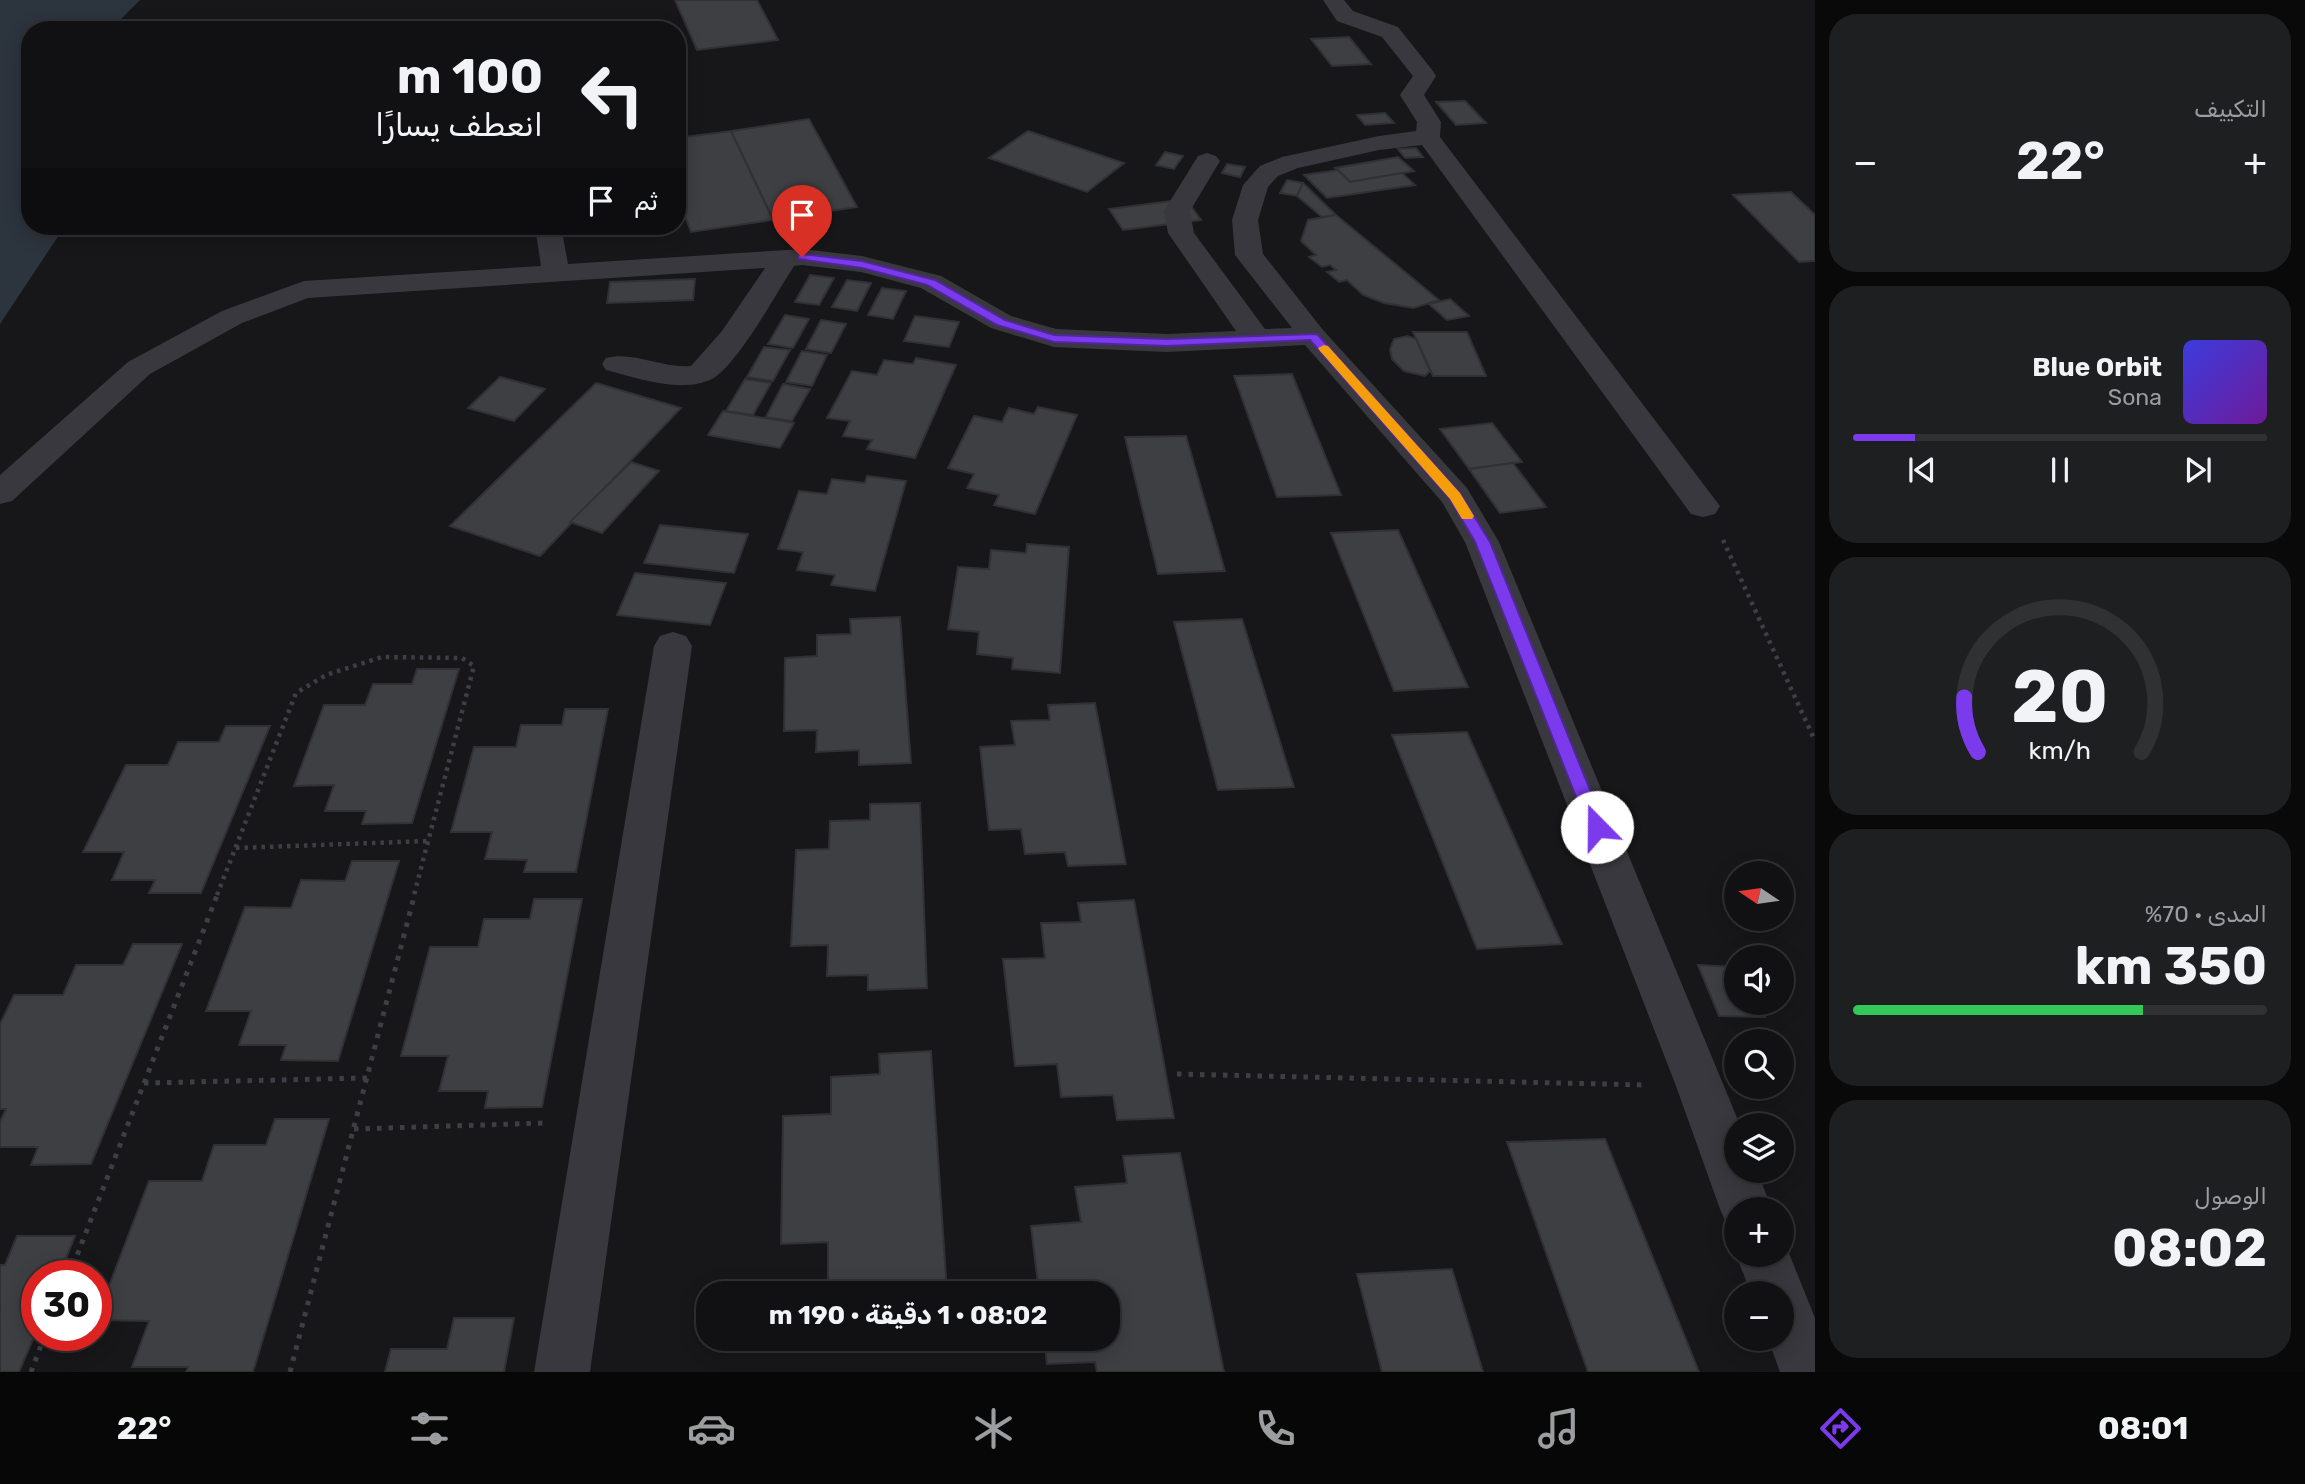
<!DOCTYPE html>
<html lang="ar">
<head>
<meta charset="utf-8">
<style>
	body { margin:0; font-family:Rubik,"Noto Sans Arabic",sans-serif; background:#1e1f21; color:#f1f3f6; direction:rtl; height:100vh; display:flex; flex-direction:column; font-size:26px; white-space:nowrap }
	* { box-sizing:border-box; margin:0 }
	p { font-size:23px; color:#9c9da0 }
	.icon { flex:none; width:38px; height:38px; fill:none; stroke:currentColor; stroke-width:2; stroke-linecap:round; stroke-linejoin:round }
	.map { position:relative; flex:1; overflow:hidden; direction:ltr }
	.drawer { display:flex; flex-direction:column; gap:14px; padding:14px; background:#09090a; width:490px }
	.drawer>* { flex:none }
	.guide { position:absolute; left:21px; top:21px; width:665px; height:214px; border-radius:28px; box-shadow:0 4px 18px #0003,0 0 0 2px #303133; direction:rtl; background:#111113; color:#f1f3f6; overflow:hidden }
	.needle { width:46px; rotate:283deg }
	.fabs { position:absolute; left:1724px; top:861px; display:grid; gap:14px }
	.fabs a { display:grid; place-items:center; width:70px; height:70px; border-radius:50%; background:#111113; box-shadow:0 4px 18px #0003,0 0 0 2px #303133; font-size:35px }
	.speed { position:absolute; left:21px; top:1260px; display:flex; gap:14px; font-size:35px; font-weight:700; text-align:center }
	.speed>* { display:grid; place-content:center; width:91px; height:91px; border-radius:50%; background:#111113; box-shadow:0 4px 18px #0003,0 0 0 2px #303133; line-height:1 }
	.speed .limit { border:10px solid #d22; background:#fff; color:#111 }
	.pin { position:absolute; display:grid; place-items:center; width:60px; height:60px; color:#fff; margin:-72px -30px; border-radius:50% 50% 50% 0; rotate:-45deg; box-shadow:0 0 7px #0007 }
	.pin .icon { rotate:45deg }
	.me { position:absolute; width:77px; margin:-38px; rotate:338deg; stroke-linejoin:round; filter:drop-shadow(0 0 5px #0008) }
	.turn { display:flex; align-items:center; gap:24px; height:147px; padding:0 28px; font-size:32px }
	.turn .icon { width:91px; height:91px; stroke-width:2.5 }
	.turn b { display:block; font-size:49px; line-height:60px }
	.then { display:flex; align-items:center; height:66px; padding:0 28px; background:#0003; gap:14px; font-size:26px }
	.big { font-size:52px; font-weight:700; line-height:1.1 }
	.drawer .card { flex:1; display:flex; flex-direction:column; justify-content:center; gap:10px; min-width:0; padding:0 24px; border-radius:28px; background:#1e1f21 }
	.drawer .dial { align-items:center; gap:0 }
	.dial svg { height:182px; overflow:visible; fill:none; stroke:#303133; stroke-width:7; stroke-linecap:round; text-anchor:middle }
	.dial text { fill:#f1f3f6; stroke:none }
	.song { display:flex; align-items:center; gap:21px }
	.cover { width:84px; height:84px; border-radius:10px; background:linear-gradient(135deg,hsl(240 70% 55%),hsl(280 70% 35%)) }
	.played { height:7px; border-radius:4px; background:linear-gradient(90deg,#7c3aed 15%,#303133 15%) }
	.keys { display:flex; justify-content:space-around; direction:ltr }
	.heat { display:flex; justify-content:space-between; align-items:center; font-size:38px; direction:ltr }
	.charge { height:10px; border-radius:5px; background:linear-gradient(90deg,#34c759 70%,#303133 0) }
	.trip { position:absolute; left:696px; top:1281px; width:424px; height:70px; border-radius:28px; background:#111113; box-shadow:0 4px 18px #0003,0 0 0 2px #303133; font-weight:700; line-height:70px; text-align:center; direction:rtl }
	.menu { display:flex; height:112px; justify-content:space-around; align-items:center; background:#070708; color:#9c9da0 }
	.menu .icon { width:49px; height:49px }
	.menu .selected { color:#7c3aed }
	.menu b { font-size:32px; color:#f1f3f6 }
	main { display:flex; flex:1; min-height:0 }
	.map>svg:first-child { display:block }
	.water { fill:#2c343e }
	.building { fill:#3e3f43; stroke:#313135; stroke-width:2 }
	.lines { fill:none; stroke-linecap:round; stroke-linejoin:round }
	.path-far1 { stroke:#3e3f45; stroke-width:4.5; stroke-dasharray:3.5 5; stroke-linecap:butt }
	.path { stroke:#3e3f45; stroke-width:5; stroke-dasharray:4.5 7; stroke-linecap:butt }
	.minor { fill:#38383e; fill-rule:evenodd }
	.route { fill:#7c3aed; stroke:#51269a; stroke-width:2 }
	.slow { fill:#f59e0b }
</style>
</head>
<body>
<main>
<section class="drawer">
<div class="card"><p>التكييف</p>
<div class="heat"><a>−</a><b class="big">22°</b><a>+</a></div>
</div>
<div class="card">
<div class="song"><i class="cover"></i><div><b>Blue Orbit</b><p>Sona</p></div></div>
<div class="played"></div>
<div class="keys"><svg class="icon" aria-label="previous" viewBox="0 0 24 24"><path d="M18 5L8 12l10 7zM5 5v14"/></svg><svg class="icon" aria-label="pause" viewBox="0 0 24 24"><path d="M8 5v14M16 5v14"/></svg><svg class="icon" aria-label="next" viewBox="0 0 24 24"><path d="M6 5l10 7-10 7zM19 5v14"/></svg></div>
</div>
<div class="card dial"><svg viewBox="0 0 100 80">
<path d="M14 69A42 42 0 1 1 86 69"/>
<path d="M14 69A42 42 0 0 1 8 45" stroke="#7c3aed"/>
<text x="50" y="56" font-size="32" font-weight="700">20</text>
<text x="50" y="72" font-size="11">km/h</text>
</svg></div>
<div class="card"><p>المدى · 70%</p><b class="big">350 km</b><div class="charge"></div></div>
<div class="card"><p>الوصول</p><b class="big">08:02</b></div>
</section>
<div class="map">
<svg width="1815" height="1372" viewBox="0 0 1815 1372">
	<rect width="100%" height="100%" fill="#171719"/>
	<!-- water -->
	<path class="water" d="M0,0H140L110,30H30V226H65L0,324Z"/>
	<!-- building -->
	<g class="building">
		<path d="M675,0H757L778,40L697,50Z"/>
		<path d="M1349,37L1371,64L1332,66L1311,39Z"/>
		<path d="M1465,101L1486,123L1456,125L1436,102Z"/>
		<path d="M1385,113L1394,123L1365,125L1357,115Z"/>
		<path d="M809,119L857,207L773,220L731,131Z"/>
		<path d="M731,131L773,220L691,232L677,196V138Z"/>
		<path d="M1028,131L1124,163L1087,192L989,158Z"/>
		<path d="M1416,148L1423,157L1405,158L1398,149Z"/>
		<path d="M1165,152L1183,156L1174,169L1156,165Z"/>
		<path d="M1398,157L1414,171L1350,182L1335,168Z"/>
		<path d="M1227,164L1245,167L1240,177L1222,173Z"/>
		<path d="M1338,170L1350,182L1402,173L1415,185L1327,198L1304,175Z"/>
		<path d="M1287,180L1303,183L1297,196L1280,193Z"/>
		<path d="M1303,183L1336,215L1322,217L1297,196Z"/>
		<path d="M1791,192L1815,215V261L1799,262L1733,195Z"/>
		<path d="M1186,199L1201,220L1123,230L1109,209Z"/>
		<path d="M1336,215L1439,300L1413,308L1384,303L1363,295L1347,280L1339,282L1327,272L1336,270L1330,265L1322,267L1309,257L1316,255L1301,241L1308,220Z"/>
		<path d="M810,275L834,278L819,305L795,302Z"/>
		<path d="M695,279L693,300L607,303L610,282Z"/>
		<path d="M847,280L871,283L857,311L832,307Z"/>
		<path d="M882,288L906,291L893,319L868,315Z"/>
		<path d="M1450,299L1469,316L1447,320L1429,304Z"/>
		<path d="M785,315L809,319L793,348L768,344Z"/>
		<path d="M915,316L959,322L949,347L904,341Z"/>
		<path d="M821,320L846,324L831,353L806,349Z"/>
		<path d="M1413,332H1467L1486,376H1433Z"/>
		<path d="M1407,336L1416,339L1430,371L1425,376L1404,371L1392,359L1390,349L1394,339Z"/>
		<path d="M764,347L790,350L773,381L747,377Z"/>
		<path d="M802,351L827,355L812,386L786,382Z"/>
		<path d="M916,358L956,365L915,458L867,449L872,440L843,436L850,421L827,418L852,371L877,375L884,360L913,364Z"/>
		<path d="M1292,374L1341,495L1277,497L1234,376Z"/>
		<path d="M500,377L545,389L514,421L468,408Z"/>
		<path d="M745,379L771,383L753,415L726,411Z"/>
		<path d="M596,383L681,408L540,556L450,526Z"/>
		<path d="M783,384L810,389L792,421L766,417Z"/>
		<path d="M1038,407L1077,415L1035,514L994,505L999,495L967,488L974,474L948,468L974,416L1002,422L1009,408L1034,414Z"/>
		<path d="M723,411L794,423L780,448L708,435Z"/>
		<path d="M1492,423L1522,462L1469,469L1440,429Z"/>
		<path d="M1186,436L1225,571L1158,574L1125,437Z"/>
		<path d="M631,462L659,471L602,533L570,522Z"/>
		<path d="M1513,463L1546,507L1500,513L1469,469Z"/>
		<path d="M867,476L906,481L875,591L831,585L835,575L797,570L803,552L778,549L799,491L827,494L832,479L865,483Z"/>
		<path d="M660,525L748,534L734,573L644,563Z"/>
		<path d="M1398,530L1468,687L1394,691L1331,533Z"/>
		<path d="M1027,544L1069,547L1060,673L1012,669L1013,658L977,654L979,632L948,629L958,567L989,569L991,550L1026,553Z"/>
		<path d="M635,573L726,583L710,625L617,615Z"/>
		<path d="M900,617L911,763L859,765V750L816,752L817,730L784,731L785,658L817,656V635L851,634L850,619Z"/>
		<path d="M1242,619L1294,787L1218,790L1174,622Z"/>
		<path d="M417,669H459L412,823L362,824L366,811H325L334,785L294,786L324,705H365L373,684H412Z"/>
		<path d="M1095,703L1126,864L1068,866L1065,852L1025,854L1021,829L989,830L980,747L1015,745L1011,721L1050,720L1048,705Z"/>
		<path d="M565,709H608L576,872H524L527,860L485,859L492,832H451L474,747H516L521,725H562Z"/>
		<path d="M226,726H270L201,893H149L155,880H112L124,852H83L126,765H168L178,742H219Z"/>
		<path d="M1467,732L1554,927L1562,944L1477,949L1392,735Z"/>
		<path d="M920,803L927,988L868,990V975L827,976L828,945L791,946L796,850L829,849L830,821L870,820V804Z"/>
		<path d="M352,861H399L338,1061L281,1060L286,1045H239L251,1011H206L245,907L291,908L301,880L345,881Z"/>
		<path d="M534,899H582L542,1107L485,1108L488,1091H439L448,1056H401L430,947H478L484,919H530Z"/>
		<path d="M1134,900L1174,1118L1117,1120L1113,1095L1061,1097L1057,1064L1015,1066L1003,959L1045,958L1041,923L1081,922L1078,903Z"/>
		<path d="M133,944H182L91,1164L31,1165L38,1147H0V1122L6,1109H0V1024L14,995H63L76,965H123Z"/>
		<path d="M1698,965L1736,967V1003H1759L1765,1017L1719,1016Z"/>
		<path d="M931,1051L947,1293H875V1285L828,1286V1242L781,1244L783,1116L831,1114V1077L880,1074L879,1054Z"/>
		<path d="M275,1119H329L253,1372H186L188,1367H132L149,1321L96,1320L149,1181H202L214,1145H266Z"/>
		<path d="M1605,1139L1699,1372H1588L1507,1142Z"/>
		<path d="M1180,1153L1224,1372H1097L1095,1362L1047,1364L1044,1339H1108V1293H1039L1031,1226L1081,1222L1075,1187L1127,1183L1123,1156Z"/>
		<path d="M17,1236H75L59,1276H37V1330L19,1372H0V1265H5Z"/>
		<path d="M1452,1269L1483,1372H1382L1357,1274Z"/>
		<path d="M454,1318H514L504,1372H385L391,1349H447Z"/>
	</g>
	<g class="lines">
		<!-- path-far1 -->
		<g class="path-far1">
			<path d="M1723,540L1815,741"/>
			<path d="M236,848L428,841"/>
			<path d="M217,895L296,693L326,675L382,657L462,658L474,666L414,895"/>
		</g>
		<!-- path -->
		<g class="path">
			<path d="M1177,1074L1645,1085"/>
			<path d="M144,1083L367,1078"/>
			<path d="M354,1129L545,1123"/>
			<path d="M69,1276L218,893"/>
			<path d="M31,1372L45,1335"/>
			<path d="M290,1372L415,893"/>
		</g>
		<!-- minor -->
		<g class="minor">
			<path d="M1323,0H1344L1353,11L1398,27L1433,71L1436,76L1424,95L1441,122L1440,137L1720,506L1715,514L1703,517L1691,514L1422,145L1379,150L1298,168L1278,176L1268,187L1258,220L1263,254L1323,330L1467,488L1499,542L1740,1125H1736V1171H1757L1772,1209H1736V1231L1728,1227L1720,1209L1676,1086L1465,542L1442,502L1305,345L1167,352L1054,347L991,328L921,288L861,272L802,265L794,266C777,292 737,366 712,379C681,394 637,378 606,370L602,364L606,358C634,351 663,369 691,366L722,331L765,268L308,298L242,323L150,374L12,501L0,504V475L128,362L222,311L304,281L541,266L535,226H561L568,264L802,249L862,256L941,276L1011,316L1056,329L1167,334L1236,331L1168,233L1164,211L1198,156L1207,153L1216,156L1220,161L1190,211L1194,233L1265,329L1292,328L1235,255L1232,220L1243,185L1260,166L1282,157L1379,136L1416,131L1417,122L1400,95L1413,76L1382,37L1337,21Z"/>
			<path d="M673,632L686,636L692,646L590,1372H534L654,646L660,636Z"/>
			<path d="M1782,1236L1815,1318V1372H1780L1768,1339H1782V1293H1751L1736,1255H1782Z"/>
		</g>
	</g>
	<!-- route -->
	<path class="route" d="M802,254L862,261L935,280L1005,320L1054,335L1167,339L1317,334L1460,493L1490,542L1605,827L1603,832H1590L1588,827L1475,542L1450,499L1310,340L1167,346L1054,342L997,325L927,285L862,268L798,259V255Z"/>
	<!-- slow -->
	<path class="slow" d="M1324,345L1328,346L1460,493L1474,516L1472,519H1462L1450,499L1320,351L1318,348Z"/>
</svg>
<div class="fabs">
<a><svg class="needle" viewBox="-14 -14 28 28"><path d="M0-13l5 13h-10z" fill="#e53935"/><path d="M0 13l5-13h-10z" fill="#9c9da0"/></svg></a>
<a><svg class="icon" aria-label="sound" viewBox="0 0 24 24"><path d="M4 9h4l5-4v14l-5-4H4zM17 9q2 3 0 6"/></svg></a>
<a><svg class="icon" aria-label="search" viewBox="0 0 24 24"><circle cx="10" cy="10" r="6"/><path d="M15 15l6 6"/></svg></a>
<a><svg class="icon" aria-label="layers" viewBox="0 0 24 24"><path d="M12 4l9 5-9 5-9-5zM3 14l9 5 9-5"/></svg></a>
<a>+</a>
<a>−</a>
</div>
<div class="speed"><div class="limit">30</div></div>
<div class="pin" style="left:802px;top:257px;background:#d93025"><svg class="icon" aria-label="arrive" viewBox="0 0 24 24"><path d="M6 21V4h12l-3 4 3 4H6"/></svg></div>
<svg class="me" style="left:1597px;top:827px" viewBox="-20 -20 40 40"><circle r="19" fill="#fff"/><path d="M0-13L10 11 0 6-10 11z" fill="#7c3aed"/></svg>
<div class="trip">08:02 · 1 دقيقة · 190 m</div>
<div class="guide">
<div class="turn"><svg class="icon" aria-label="left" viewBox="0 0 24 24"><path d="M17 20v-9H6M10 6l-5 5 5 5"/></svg><div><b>100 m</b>انعطف يسارًا</div></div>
<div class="then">ثم<svg class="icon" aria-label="arrive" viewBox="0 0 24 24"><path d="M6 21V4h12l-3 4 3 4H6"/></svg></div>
</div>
</div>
</main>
<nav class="menu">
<b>08:01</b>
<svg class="icon selected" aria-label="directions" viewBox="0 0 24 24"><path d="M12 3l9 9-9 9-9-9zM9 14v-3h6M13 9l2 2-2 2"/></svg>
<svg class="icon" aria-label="music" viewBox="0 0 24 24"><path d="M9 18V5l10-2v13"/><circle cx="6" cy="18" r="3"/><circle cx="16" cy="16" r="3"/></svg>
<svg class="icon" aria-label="phone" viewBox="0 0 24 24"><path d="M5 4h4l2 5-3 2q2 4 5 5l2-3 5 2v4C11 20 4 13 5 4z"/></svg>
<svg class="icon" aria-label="climate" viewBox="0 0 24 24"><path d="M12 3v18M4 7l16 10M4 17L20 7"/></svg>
<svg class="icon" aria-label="car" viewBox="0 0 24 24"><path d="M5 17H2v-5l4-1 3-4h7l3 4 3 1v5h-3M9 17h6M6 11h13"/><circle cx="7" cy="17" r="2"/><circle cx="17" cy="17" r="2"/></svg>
<svg class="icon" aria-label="filters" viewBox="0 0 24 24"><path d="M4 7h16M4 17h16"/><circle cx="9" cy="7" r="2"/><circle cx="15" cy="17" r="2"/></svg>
<b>22°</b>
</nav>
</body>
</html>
